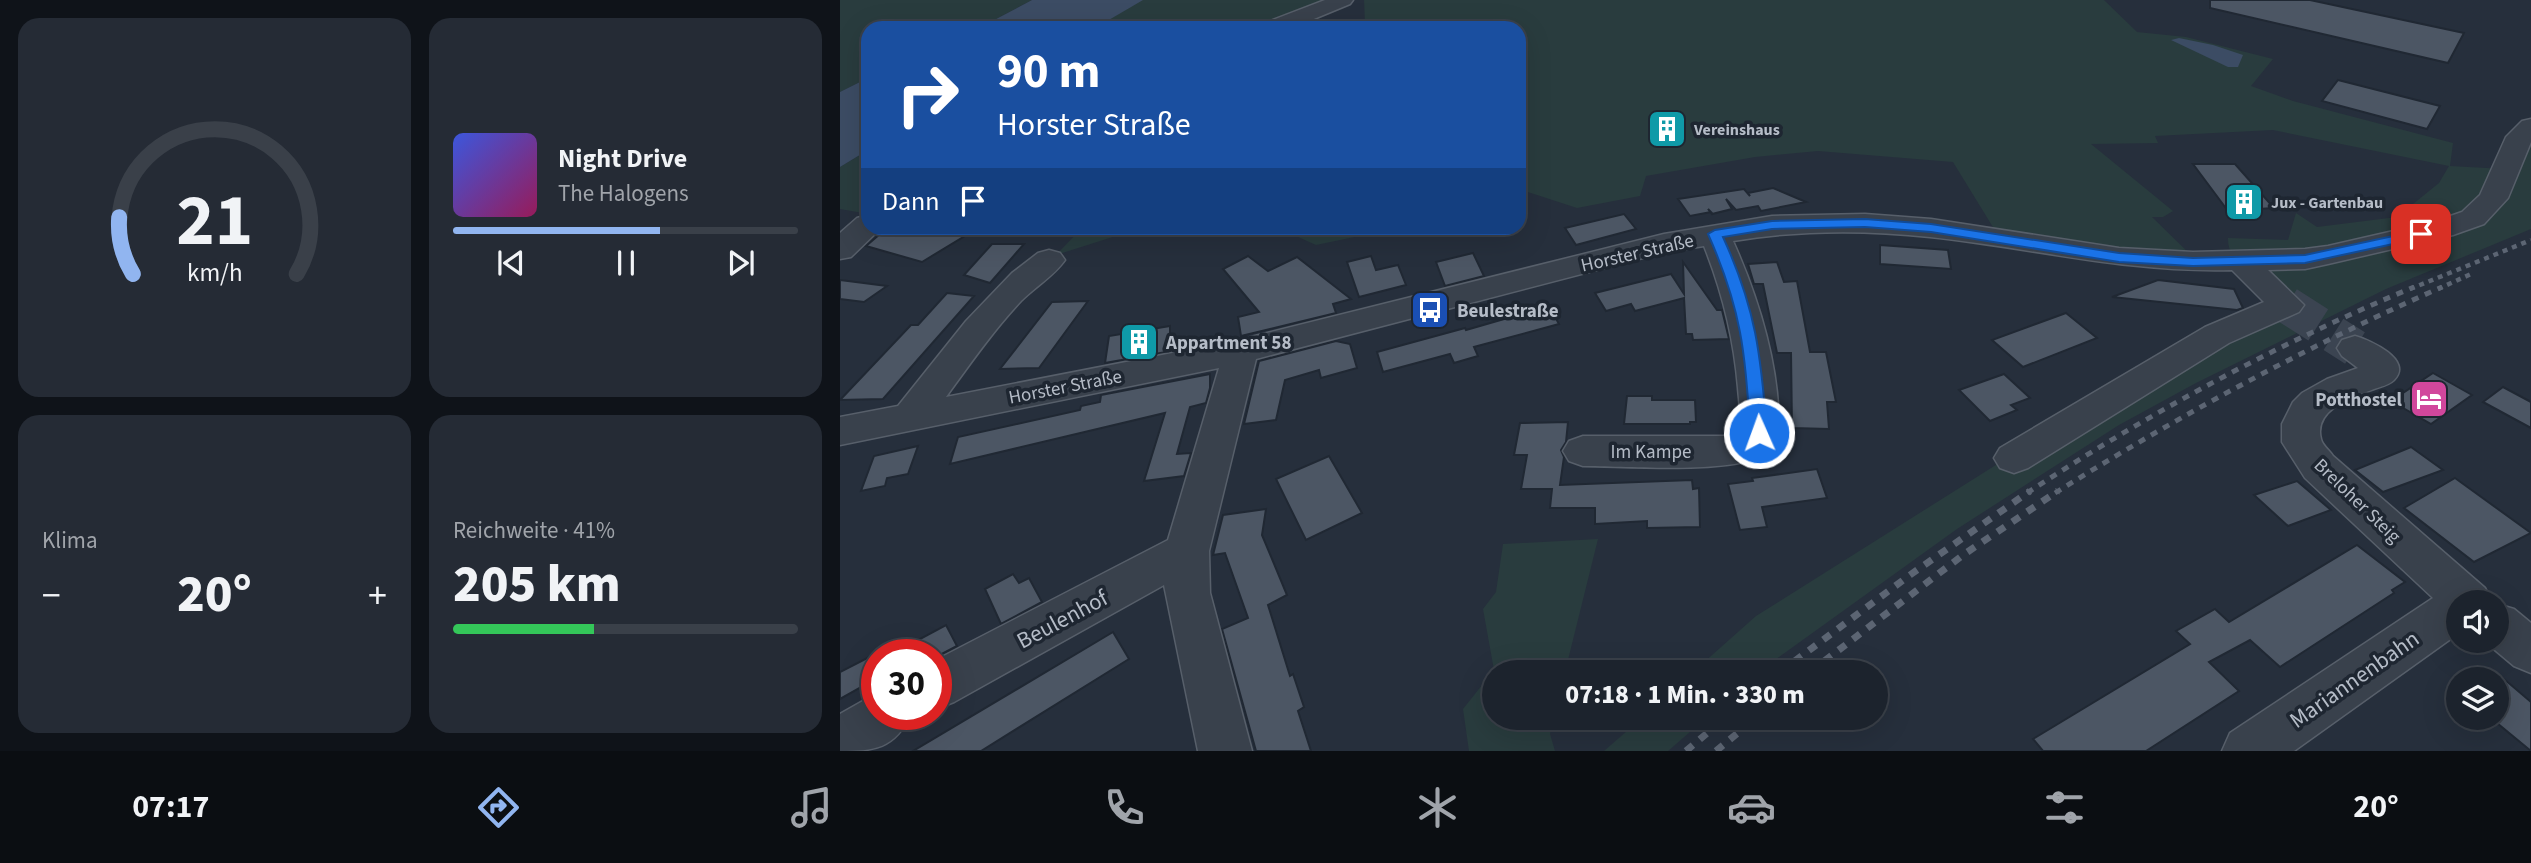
<!DOCTYPE html>
<html lang="de">
<head>
<meta charset="utf-8">
<style>
	body { margin:0; font-family:"Source Sans 3",sans-serif; background:#252b35; color:#f1f3f6; height:100vh; display:flex; flex-direction:column; font-size:26px; white-space:nowrap }
	* { box-sizing:border-box; margin:0 }
	p { font-size:23px; color:#a0a4aa }
	.icon { flex:none; width:38px; height:38px; fill:none; stroke:currentColor; stroke-width:2; stroke-linecap:round; stroke-linejoin:round }
	.map { position:relative; flex:1; overflow:hidden }
	.sheet { display:flex; flex-direction:column; gap:18px; padding:18px; background:#0f1319; width:840px }
	.sheet>* { flex:none }
	.top-card { position:absolute; left:21px; top:21px; width:665px; height:214px; border-radius:21px; box-shadow:0 7px 28px #0002,0 0 0 2px #3a4049; background:#1a4fa0; color:#fff; overflow:hidden }
	.tools { position:absolute; left:1606px; top:590px; display:grid; gap:14px }
	.tools a { display:grid; place-items:center; width:63px; height:63px; border-radius:50%; background:#1c232d; box-shadow:0 7px 28px #0002,0 0 0 2px #3a4049; font-size:35px }
	.speed { position:absolute; left:21px; top:639px; display:flex; gap:14px; font-size:35px; font-weight:700; text-align:center }
	.speed>* { display:grid; place-content:center; width:91px; height:91px; border-radius:50%; background:#1c232d; box-shadow:0 7px 28px #0002,0 0 0 2px #3a4049; line-height:1 }
	.speed .limit { border:10px solid #d22; background:#fff; color:#111 }
	.pin { position:absolute; display:grid; place-items:center; width:60px; height:60px; color:#fff; margin:-30px; border-radius:14px; box-shadow:0 4px 10px #0006 }
	.me { position:absolute; width:77px; margin:-38px; rotate:358deg; stroke-linejoin:round; filter:drop-shadow(0 0 5px #0008) }
	.turn { display:flex; align-items:center; gap:24px; height:147px; padding:0 21px; font-size:32px }
	.turn .icon { width:91px; height:91px; stroke-width:2.5 }
	.turn b { display:block; font-size:49px; line-height:60px }
	.then { display:flex; align-items:center; height:66px; padding:0 21px; background:#0003; gap:14px; font-size:26px }
	.big { font-size:52px; font-weight:800; line-height:1.1 }
	.sheet .widget { flex:1; display:flex; flex-direction:column; justify-content:center; gap:10px; min-width:0; padding:0 24px; border-radius:21px; background:#252b35 }
	.sheet .dial { align-items:center; gap:0 }
	.dial svg { height:182px; overflow:visible; fill:none; stroke:#3a4049; stroke-width:7; stroke-linecap:round; text-anchor:middle }
	.dial text { fill:#f1f3f6; stroke:none }
	.song { display:flex; align-items:center; gap:21px }
	.cover { width:84px; height:84px; border-radius:10px; background:linear-gradient(135deg,hsl(230 70% 55%),hsl(330 70% 35%)) }
	.played { height:7px; border-radius:4px; background:linear-gradient(90deg,#91b5f0 60%,#3a4049 60%) }
	.keys { display:flex; justify-content:space-around; direction:ltr }
	.heat { display:flex; justify-content:space-between; align-items:center; font-size:38px; direction:ltr }
	.charge { height:10px; border-radius:5px; background:linear-gradient(90deg,#34c759 41%,#3a4049 0) }
	.sheet .tiles { flex:1; display:grid; gap:18px; grid-template-columns:repeat(2,1fr) }
	.trip { position:absolute; left:642px; top:660px; width:406px; height:70px; border-radius:35px; background:#1c232d; box-shadow:0 7px 28px #0002,0 0 0 2px #3a4049; font-weight:800; line-height:70px; text-align:center }
	.menu { display:flex; height:112px; justify-content:space-around; align-items:center; background:#0b0e12; color:#a0a4aa }
	.menu .icon { width:49px; height:49px }
	.menu .current { color:#91b5f0 }
	.menu b { font-size:32px; color:#f1f3f6 }
	main { display:flex; flex:1; min-height:0 }
	.map>svg:first-child { display:block }
	.green { fill:#293c3e }
	.water { fill:#3c4c64 }
	.building { fill:#4c5664; stroke:#202833; stroke-width:2 }
	.lines { fill:none; stroke-linecap:round; stroke-linejoin:round }
	.minor-tunnel { stroke:#3b4451; stroke-width:37; stroke-dasharray:37 18; stroke-linecap:butt }
	.minor-casing { stroke:#575f6a; stroke-width:3 }
	.minor { fill:#39414c; fill-rule:evenodd }
	.rail-far2 { stroke:#5c6573; stroke-width:4.5; stroke-dasharray:5 5; stroke-linecap:butt }
	.rail-far1 { stroke:#5c6573; stroke-width:5; stroke-dasharray:7 7; stroke-linecap:butt }
	.rail { stroke:#5c6573; stroke-width:7; stroke-dasharray:9 9; stroke-linecap:butt }
	.route { fill:#1a73e8; stroke:#114b97; stroke-width:2 }
	.labels { text-anchor:middle; stroke-width:7; stroke-linejoin:round; paint-order:stroke }
	.far-poi-label { font-size:16px; font-weight:bold; fill:#b5bcc7; stroke:#1e2631; text-anchor:start }
	.street-label { font-size:19px; fill:#b5bcc7; stroke:#1e2631 }
	.poi-label { font-size:19px; font-weight:bold; fill:#b5bcc7; stroke:#1e2631; text-anchor:start }
	.near-street-label { font-size:23px; fill:#b5bcc7; stroke:#1e2631 }
</style>
</head>
<body>
<main>
<section class="sheet">
<div class="tiles">
<div class="widget dial"><svg viewBox="0 0 100 80">
<path d="M14 69A42 42 0 1 1 86 69"/>
<path d="M14 69A42 42 0 0 1 8 44" stroke="#91b5f0"/>
<text x="50" y="56" font-size="32" font-weight="700">21</text>
<text x="50" y="72" font-size="11">km/h</text>
</svg></div>
<div class="widget">
<div class="song"><i class="cover"></i><div><b>Night Drive</b><p>The Halogens</p></div></div>
<div class="played"></div>
<div class="keys"><svg class="icon" aria-label="previous" viewBox="0 0 24 24"><path d="M18 5L8 12l10 7zM5 5v14"/></svg><svg class="icon" aria-label="pause" viewBox="0 0 24 24"><path d="M8 5v14M16 5v14"/></svg><svg class="icon" aria-label="next" viewBox="0 0 24 24"><path d="M6 5l10 7-10 7zM19 5v14"/></svg></div>
</div>
<div class="widget"><p>Klima</p>
<div class="heat"><a>−</a><b class="big">20°</b><a>+</a></div>
</div>
<div class="widget"><p>Reichweite · 41%</p><b class="big">205 km</b><div class="charge"></div></div>
</div>
</section>
<div class="map">
<svg width="1691" height="751" viewBox="0 0 1691 751">
	<rect width="100%" height="100%" fill="#262f3c"/>
	<!-- green -->
	<g class="green">
		<path d="M0,0H192L139,28H28V78L0,92Z"/>
		<path d="M301,0H499L429,28H246L237,26L262,24Z"/>
		<path d="M524,0H1264L1297,32L1346,37L1433,59L1411,86L1453,101L1613,143L1610,166L1665,169L1691,129V229L1546,289L1356,383L1279,425L1117,529L918,672H853L916,616L1167,458L1448,306C1428,289 1387,267 1388,238L1448,240L1456,213L1477,227L1557,217L1599,183L1609,166L1433,130L1315,136L1318,143L1251,144L1333,211L1323,217H1312L1355,259L1159,237L1113,162L978,151L915,157L806,176L800,196L737,208L679,189V28H517L525,24Z"/>
		<path d="M28,150V211L23,213L0,209V167Z"/>
		<path d="M242,228H301L216,255Z"/>
		<path d="M438,228H553V229L476,245Z"/>
		<path d="M758,539L725,672H654V718H714L710,734L715,751H629L623,709L654,670L643,609L656,592L663,544Z"/>
		<path d="M802,718H866L828,751H764Z"/>
	</g>
	<!-- water -->
	<g class="water">
		<path d="M192,0H303L262,24L238,25L246,28H139Z"/>
		<path d="M1339,38L1373,45L1403,55L1398,67H1388L1331,40Z"/>
		<path d="M28,78V150L0,167V92Z"/>
	</g>
	<!-- building -->
	<g class="building">
		<path d="M1370,0H1470L1624,33L1608,63L1370,8Z"/>
		<path d="M1498,80L1600,106L1587,129L1482,101Z"/>
		<path d="M1353,164H1395L1434,208L1388,211Z"/>
		<path d="M933,188L966,202L921,211L918,206L896,210L886,199L892,209L872,214L868,209L871,212L850,216L838,199L904,189L910,196L908,193Z"/>
		<path d="M784,214L796,229L736,245L725,228Z"/>
		<path d="M47,228H138L82,262L26,246Z"/>
		<path d="M152,244H184L150,283L124,275Z"/>
		<path d="M1040,245L1108,250L1111,269L1040,264Z"/>
		<path d="M633,253L644,276L605,286L596,262Z"/>
		<path d="M408,256L428,271L457,257L511,299L493,304L496,313L401,336L398,317L419,312L383,269Z"/>
		<path d="M531,256L536,270L558,265L566,285L519,297L507,262Z"/>
		<path d="M843,262L877,310H882L889,339L853,340L852,334H846L844,298L795,311L791,304L766,311L755,293L831,274L844,294Z"/>
		<path d="M937,262L944,282L957,281L970,352H986L996,402H987L989,429L952,428L951,353H937L923,284H914L908,264Z"/>
		<path d="M0,280L47,286L24,302L0,299Z"/>
		<path d="M1318,280L1394,289L1403,308L1397,310L1272,297Z"/>
		<path d="M107,293L134,296L43,399L0,400L71,325H78Z"/>
		<path d="M248,301L199,368L160,369L212,302Z"/>
		<path d="M709,306L719,324L634,347L638,356L614,363L610,354L543,372L537,352L625,328L626,330Z"/>
		<path d="M1226,313L1257,338L1183,367L1152,340Z"/>
		<path d="M330,326V348L326,352L265,363L269,336Z"/>
		<path d="M496,341L510,344L517,368L481,378L479,370L445,380L436,420L404,424L419,361Z"/>
		<path d="M1593,373L1632,395L1591,424L1551,401Z"/>
		<path d="M370,374V388L366,403L350,407L337,454L351,453L344,476L304,481L325,413L110,464L118,437L240,410L241,406L260,402L261,395Z"/>
		<path d="M1164,374L1190,398L1171,405L1177,410L1150,421L1119,390Z"/>
		<path d="M1663,387L1691,402V428L1643,402Z"/>
		<path d="M787,396H812V400H855L856,422H850V424H784Z"/>
		<path d="M728,422L726,442L721,450L724,457L720,485L852,480L853,489L859,488L860,527L807,528V521L755,524V508H710L712,489H681L687,455H674L680,423Z"/>
		<path d="M78,446L68,474L47,478L45,486L21,491L34,456Z"/>
		<path d="M1571,447L1603,470L1543,492L1515,470Z"/>
		<path d="M489,456L522,513L466,540L436,479Z"/>
		<path d="M977,469L987,498L922,507L927,527L900,530L888,484L913,481L912,478Z"/>
		<path d="M1615,478L1691,533L1634,562L1564,508Z"/>
		<path d="M1457,481L1491,510L1448,526L1414,495Z"/>
		<path d="M426,509L422,535L447,595L428,605L450,676L453,674L464,707L458,711L471,751H416L382,629L408,618L385,553L373,555L383,515Z"/>
		<path d="M1517,545L1565,582L1552,590L1554,593L1440,667L1410,640L1369,662L1399,691L1306,751H1203L1193,739L1350,644L1336,631L1375,609L1389,622Z"/>
		<path d="M173,574L179,583L189,578L202,602L161,624L145,589Z"/>
		<path d="M106,625L117,646L96,657V654H52Z"/>
		<path d="M273,632L289,659L141,751H73Z"/>
		<path d="M37,653V678L0,699V672Z"/>
		<path d="M1657,673L1691,702V751L1657,723Z"/>
	</g>
	<g class="lines">
		<!-- minor-tunnel -->
		<path class="minor-tunnel" d="M1447,305L1515,348"/>
		<defs>
			<g id="minor">
				<path d="M485,0H513L510,4L452,28H422L425,23Z"/>
				<path d="M1691,119V142L1668,198L1644,224L1613,235L1488,264L1465,269L1428,270L1464,305L1459,312L1389,343L1188,468L1174,473L1160,468L1154,458L1160,448L1365,327L1424,302L1392,270C1286,273 1193,248 1090,237C1025,230 958,230 893,241C918,297 938,361 939,424C938,435 931,450 921,456C889,474 784,466 743,466L729,461L723,451L729,441L743,436H888L899,431C902,417 899,402 898,388C894,339 882,291 864,246L826,252L416,359L369,551L370,593L412,751H358L324,585L114,702L96,709V660L328,540L379,368L0,445V417L58,406L126,321L172,273L198,253L209,250L220,253L225,260C214,276 195,287 181,301C153,331 130,364 106,397L399,340L824,234L932,216L1025,214L1091,219L1279,248L1353,252L1465,249L1488,246L1593,222L1622,212L1640,195L1666,137L1682,121Z"/>
				<path d="M28,215V228H41L11,257L0,259V233L17,218Z"/>
				<path d="M1515,336C1530,340 1574,360 1554,380C1549,385 1540,387 1534,389C1513,397 1473,409 1481,439C1482,445 1490,451 1493,456L1645,588L1652,602H1619V633L1454,751H1382L1390,733L1593,598L1465,478L1442,442V424L1453,402L1462,393L1487,379L1518,368L1502,356L1497,348L1502,340Z"/>
				<path d="M1657,604L1674,609L1691,623V673L1674,666L1643,640H1657Z"/>
				<path d="M37,693V714H71C55,749 34,751 0,751V714Z"/>
			</g>
		</defs>
		<!-- minor casing -->
		<use href="#minor" class="minor-casing"/>
		<!-- minor -->
		<use href="#minor" class="minor"/>
		<!-- rail-far2 -->
		<g class="rail-far2">
			<path d="M1570,289L1691,240"/>
			<path d="M1598,289L1631,274"/>
		</g>
		<!-- rail-far1 -->
		<g class="rail-far1">
			<path d="M1187,493C1309,413 1439,343 1574,287"/>
			<path d="M1215,493C1340,415 1468,346 1602,287"/>
		</g>
		<!-- rail -->
		<g class="rail">
			<path d="M940,672L1070,575L1190,491"/>
			<path d="M970,672L1123,555L1218,491"/>
			<path d="M846,751L885,718"/>
			<path d="M876,751L916,718"/>
		</g>
	</g>
	<!-- route -->
	<path class="route" d="M1025,219L1091,224L1279,253L1353,258L1465,255L1581,230L1588,234L1581,238L1465,263L1353,266L1279,262L1091,232L1025,227L932,229L883,237C916,309 921,355 927,433L919,439L913,437L910,433C906,354 901,308 868,234L875,230L932,221Z"/>
	<!-- icons -->
	<defs>
		<symbol id="building-square" viewBox="-11 -11 22 22"><rect x="-9" y="-9" width="18" height="18" rx="4" fill="#0f9aa8" stroke="#1e2631"/><path d="M-4-6H4V6H1V3H-1V6H-4ZM-2.5-4.3h1.7v1.8h-1.7ZM.8-4.3h1.7v1.8H.8ZM-2.5-1h1.7V.8h-1.7ZM.8-1h1.7V.8H.8Z" fill="#fff"/></symbol>
		<symbol id="bus-square" viewBox="-11 -11 22 22"><rect x="-9" y="-9" width="18" height="18" rx="4" fill="#1a4fb4" stroke="#1e2631"/><path d="M-5-6H5V4H4V6H2V4H-2V6H-4V4H-5ZM-3.5-4V0h7V-4ZM-3.5 1.2v1.5H-2V1.2ZM2 1.2v1.5H3.5V1.2Z" fill="#fff"/></symbol>
		<symbol id="hotel-square" viewBox="-11 -11 22 22"><rect x="-9" y="-9" width="18" height="18" rx="4" fill="#d1479c" stroke="#1e2631"/><path d="M-6-4.5h1.5V1H6V5H4.5V3h-9V5H-6ZM-4 0a1.8 1.8 0 1 1 3.6 0ZM.5 0V-2.5h3Q6-2.5 6 0Z" fill="#fff"/></symbol>
	</defs>
	<g fill-rule="evenodd">
		<use href="#building-square" x="805" y="107" width="44" height="44"/>
		<use href="#building-square" x="1382" y="180" width="44" height="44"/>
		<use href="#bus-square" x="568" y="288" width="44" height="44"/>
		<use href="#building-square" x="277" y="320" width="44" height="44"/>
		<use href="#hotel-square" x="1567" y="377" width="44" height="44"/>
	</g>
	<g class="labels">
		<!-- far-poi labels -->
		<g class="far-poi-label">
			<text x="854" y="135">Vereinshaus</text>
			<text x="1431" y="208">Jux - Gartenbau</text>
		</g>
		<!-- street labels -->
		<g class="street-label">
			<text transform="translate(797 252) rotate(-13)" y="7">Horster Straße</text>
			<text transform="translate(225 386) rotate(-11)" y="7">Horster Straße</text>
			<text x="811" y="458">Im Kampe</text>
			<text transform="translate(1518 500) rotate(44)" y="7">Breloher Steig</text>
		</g>
		<!-- poi labels -->
		<g class="poi-label">
			<text x="617" y="317">Beulestraße</text>
			<text x="326" y="349">Appartment 58</text>
			<text x="1562" y="406" text-anchor="end">Potthostel</text>
		</g>
		<!-- near-street labels -->
		<g class="near-street-label">
			<text transform="translate(222 619) rotate(-28)" y="8">Beulenhof</text>
			<text transform="translate(1514 679) rotate(-35)" y="8">Mariannenbahn</text>
		</g>
	</g>
</svg>
<div class="tools">
<a><svg class="icon" aria-label="sound" viewBox="0 0 24 24"><path d="M4 9h4l5-4v14l-5-4H4zM17 9q2 3 0 6"/></svg></a>
<a><svg class="icon" aria-label="layers" viewBox="0 0 24 24"><path d="M12 4l9 5-9 5-9-5zM3 14l9 5 9-5"/></svg></a>
</div>
<div class="speed"><div class="limit">30</div></div>
<div class="pin" style="left:1581px;top:234px;background:#d93025"><svg class="icon" aria-label="arrive" viewBox="0 0 24 24"><path d="M6 21V4h12l-3 4 3 4H6"/></svg></div>
<svg class="me" style="left:919px;top:433px" viewBox="-20 -20 40 40"><circle r="17" fill="#1a73e8" stroke="#fff" stroke-width="3"/><path d="M0-11L8 9 0 5-8 9z" fill="#fff"/></svg>
<div class="trip">07:18 · 1 Min. · 330 m</div>
<div class="top-card">
<div class="turn"><svg class="icon" aria-label="right" viewBox="0 0 24 24"><path d="M7 20v-9h11M14 6l5 5-5 5"/></svg><div><b>90 m</b>Horster Straße</div></div>
<div class="then">Dann<svg class="icon" aria-label="arrive" viewBox="0 0 24 24"><path d="M6 21V4h12l-3 4 3 4H6"/></svg></div>
</div>
</div>
</main>
<nav class="menu">
<b>07:17</b>
<svg class="icon current" aria-label="directions" viewBox="0 0 24 24"><path d="M12 3l9 9-9 9-9-9zM9 14v-3h6M13 9l2 2-2 2"/></svg>
<svg class="icon" aria-label="music" viewBox="0 0 24 24"><path d="M9 18V5l10-2v13"/><circle cx="6" cy="18" r="3"/><circle cx="16" cy="16" r="3"/></svg>
<svg class="icon" aria-label="phone" viewBox="0 0 24 24"><path d="M5 4h4l2 5-3 2q2 4 5 5l2-3 5 2v4C11 20 4 13 5 4z"/></svg>
<svg class="icon" aria-label="climate" viewBox="0 0 24 24"><path d="M12 3v18M4 7l16 10M4 17L20 7"/></svg>
<svg class="icon" aria-label="car" viewBox="0 0 24 24"><path d="M5 17H2v-5l4-1 3-4h7l3 4 3 1v5h-3M9 17h6M6 11h13"/><circle cx="7" cy="17" r="2"/><circle cx="17" cy="17" r="2"/></svg>
<svg class="icon" aria-label="filters" viewBox="0 0 24 24"><path d="M4 7h16M4 17h16"/><circle cx="9" cy="7" r="2"/><circle cx="15" cy="17" r="2"/></svg>
<b>20°</b>
</nav>
</body>
</html>
